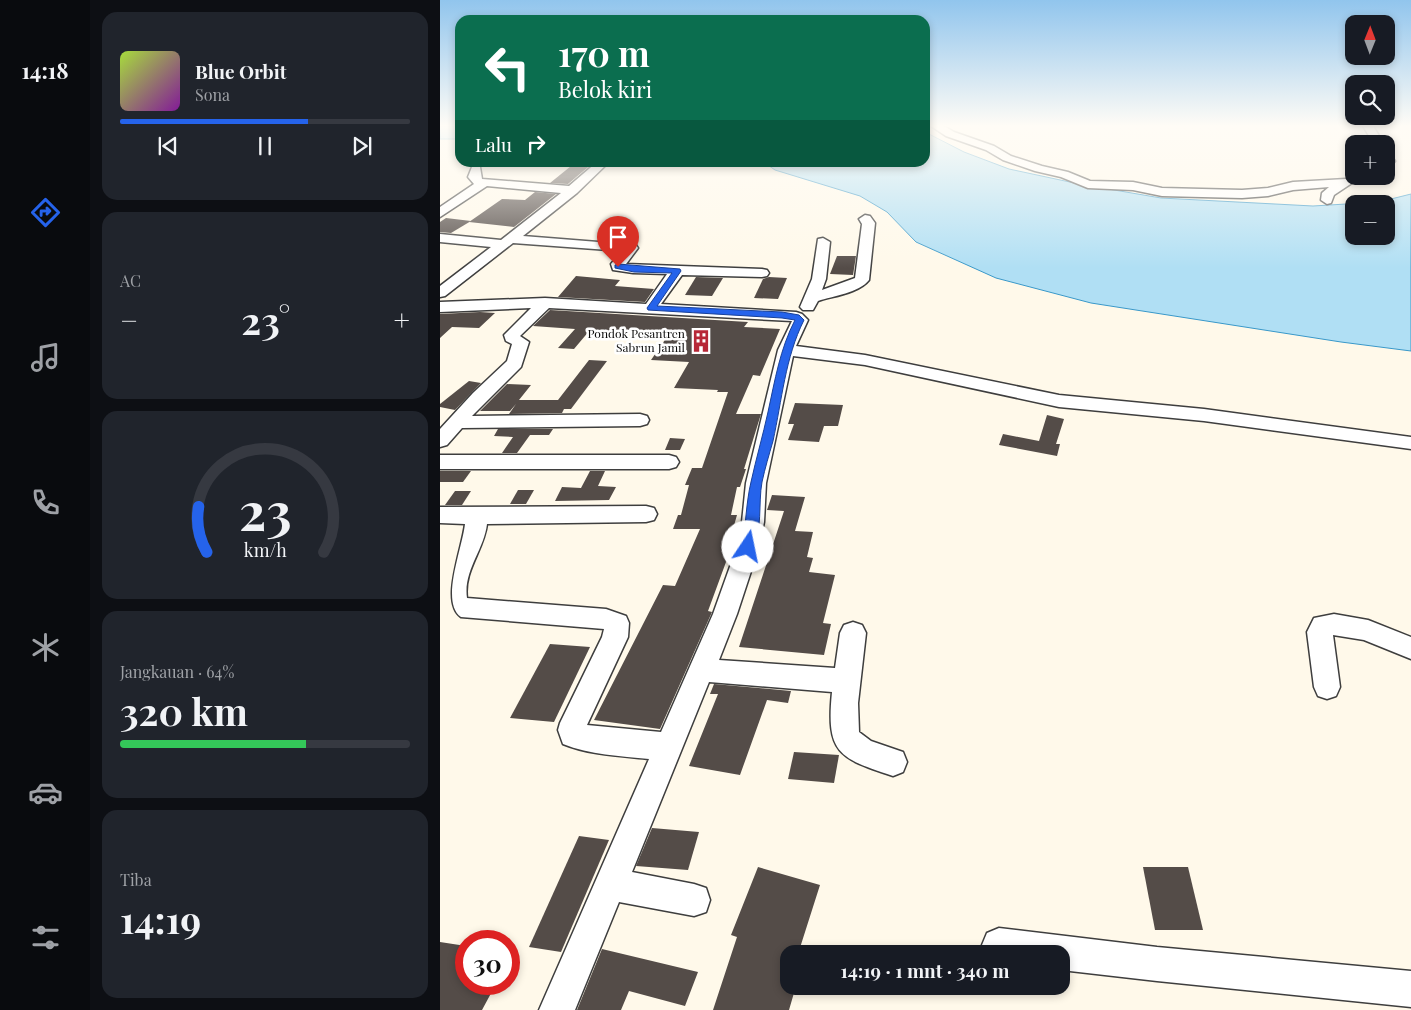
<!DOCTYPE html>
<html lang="id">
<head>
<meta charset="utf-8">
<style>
	body { margin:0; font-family:"Playfair Display",serif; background:#20242c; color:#f1f3f6; height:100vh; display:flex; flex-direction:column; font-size:19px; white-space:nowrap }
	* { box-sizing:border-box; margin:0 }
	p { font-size:16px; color:#9ea1a6 }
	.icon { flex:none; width:28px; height:28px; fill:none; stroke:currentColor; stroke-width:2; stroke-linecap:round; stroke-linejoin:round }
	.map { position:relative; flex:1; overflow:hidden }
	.panel { display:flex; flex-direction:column; gap:12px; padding:12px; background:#0d0f14; width:350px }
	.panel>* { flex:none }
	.guide { position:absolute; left:15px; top:15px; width:475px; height:152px; border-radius:15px; box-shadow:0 2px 8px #0003; background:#0b6e4f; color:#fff; overflow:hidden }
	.needle { width:32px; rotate:1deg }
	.tools { position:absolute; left:905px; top:15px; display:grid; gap:10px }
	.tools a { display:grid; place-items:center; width:50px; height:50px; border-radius:10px; background:#171b24; box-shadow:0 2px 8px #0003; font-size:25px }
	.speed { position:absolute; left:15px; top:930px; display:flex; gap:10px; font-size:25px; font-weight:700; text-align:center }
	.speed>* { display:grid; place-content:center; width:65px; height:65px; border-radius:50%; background:#171b24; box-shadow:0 2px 8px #0003; line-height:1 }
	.speed .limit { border:8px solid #d22; background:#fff; color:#111 }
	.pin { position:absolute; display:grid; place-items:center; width:42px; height:42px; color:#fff; margin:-51px -21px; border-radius:50% 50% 50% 0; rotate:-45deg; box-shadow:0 0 5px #0007 }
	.pin .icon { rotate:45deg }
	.me { position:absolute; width:55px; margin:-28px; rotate:11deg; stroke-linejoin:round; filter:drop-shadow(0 0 4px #0008) }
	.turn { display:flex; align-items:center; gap:18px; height:105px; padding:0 20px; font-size:22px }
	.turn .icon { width:65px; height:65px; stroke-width:2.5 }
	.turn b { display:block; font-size:35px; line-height:42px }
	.then { display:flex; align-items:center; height:48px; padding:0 20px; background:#0003; gap:10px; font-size:19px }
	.big { font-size:38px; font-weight:700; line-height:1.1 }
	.panel .tile { flex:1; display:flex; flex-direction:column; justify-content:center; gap:8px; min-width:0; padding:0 18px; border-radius:15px; background:#20242c }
	.panel .dial { align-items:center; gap:0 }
	.dial svg { height:130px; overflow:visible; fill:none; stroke:#363941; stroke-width:7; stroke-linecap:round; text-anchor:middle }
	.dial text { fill:#f1f3f6; stroke:none }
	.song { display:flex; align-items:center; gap:15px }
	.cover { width:60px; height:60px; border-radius:8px; background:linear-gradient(135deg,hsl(80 70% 55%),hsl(290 70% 35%)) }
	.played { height:5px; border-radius:2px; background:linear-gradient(90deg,#2563eb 65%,#363941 65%) }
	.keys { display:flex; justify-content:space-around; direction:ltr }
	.heat { display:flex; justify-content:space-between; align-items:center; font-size:28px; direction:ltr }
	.charge { height:8px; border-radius:4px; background:linear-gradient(90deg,#34c759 64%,#363941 0) }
	.trip { position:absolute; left:340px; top:945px; width:290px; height:50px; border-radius:15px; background:#171b24; box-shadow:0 2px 8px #0003; font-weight:700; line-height:50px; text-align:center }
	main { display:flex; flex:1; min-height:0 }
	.tabs { display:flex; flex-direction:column; width:90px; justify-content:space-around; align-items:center; background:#090b0e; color:#9ea1a6 }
	.tabs .icon { width:35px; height:35px }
	.tabs .on { color:#2563eb }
	.tabs b { font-size:22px; color:#f1f3f6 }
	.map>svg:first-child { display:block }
	.water { fill:#b0dff4; stroke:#3998c9; fill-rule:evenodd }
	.building { fill:#544c48 }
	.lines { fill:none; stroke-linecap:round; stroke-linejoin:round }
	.minor-casing { stroke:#3e3e3e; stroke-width:3 }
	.minor { fill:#fff; fill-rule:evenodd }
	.route { fill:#2563eb; stroke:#184099 }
	.labels { text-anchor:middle; stroke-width:5; stroke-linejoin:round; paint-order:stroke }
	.far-poi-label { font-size:12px; fill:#0b0b0b; stroke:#fff; text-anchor:end }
</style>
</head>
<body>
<main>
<nav class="tabs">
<b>14:18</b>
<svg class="icon on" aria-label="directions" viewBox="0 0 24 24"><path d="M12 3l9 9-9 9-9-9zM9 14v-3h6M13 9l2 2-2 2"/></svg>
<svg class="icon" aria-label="music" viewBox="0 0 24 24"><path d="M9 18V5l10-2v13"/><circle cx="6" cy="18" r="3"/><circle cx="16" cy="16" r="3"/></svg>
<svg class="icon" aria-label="phone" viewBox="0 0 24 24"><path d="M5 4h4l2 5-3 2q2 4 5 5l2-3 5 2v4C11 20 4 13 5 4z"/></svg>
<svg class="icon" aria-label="climate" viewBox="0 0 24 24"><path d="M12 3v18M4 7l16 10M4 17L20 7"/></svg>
<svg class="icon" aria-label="car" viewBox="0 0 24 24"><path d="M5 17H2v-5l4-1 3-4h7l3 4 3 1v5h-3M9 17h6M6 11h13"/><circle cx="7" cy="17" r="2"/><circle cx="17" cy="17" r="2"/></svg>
<svg class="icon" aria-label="filters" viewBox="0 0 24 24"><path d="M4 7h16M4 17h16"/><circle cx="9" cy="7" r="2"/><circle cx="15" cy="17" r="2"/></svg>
</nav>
<section class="panel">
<div class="tile">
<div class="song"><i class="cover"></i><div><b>Blue Orbit</b><p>Sona</p></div></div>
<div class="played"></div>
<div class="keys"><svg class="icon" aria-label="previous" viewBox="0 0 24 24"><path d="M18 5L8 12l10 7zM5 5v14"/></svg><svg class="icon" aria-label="pause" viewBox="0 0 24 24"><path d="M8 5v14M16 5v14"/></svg><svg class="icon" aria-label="next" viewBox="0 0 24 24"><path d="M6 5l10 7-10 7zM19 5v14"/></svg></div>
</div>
<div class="tile"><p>AC</p>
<div class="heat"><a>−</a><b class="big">23°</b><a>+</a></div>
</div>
<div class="tile dial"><svg viewBox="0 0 100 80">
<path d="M14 69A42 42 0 1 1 86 69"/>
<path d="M14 69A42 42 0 0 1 9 41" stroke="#2563eb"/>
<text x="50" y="56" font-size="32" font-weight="700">23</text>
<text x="50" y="72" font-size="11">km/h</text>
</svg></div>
<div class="tile"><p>Jangkauan · 64%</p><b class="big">320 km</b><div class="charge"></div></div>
<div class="tile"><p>Tiba</p><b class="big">14:19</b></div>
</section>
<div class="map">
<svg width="971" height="1010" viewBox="0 0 971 1010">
	<rect width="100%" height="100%" fill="#fff9ea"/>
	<!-- water -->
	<g class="water">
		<rect x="0" y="126" width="20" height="13"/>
		<path d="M485,132L524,152L569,169L639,184L721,198L873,206L939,202L971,194V351L901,342L651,303L556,278L476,242L447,212L420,196L335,170L325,163L485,162ZM914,204H946V236H914Z"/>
	</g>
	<!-- building -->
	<g class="building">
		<path d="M136,162H154L128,184L110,183Z"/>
		<path d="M95,192L116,194L74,227L29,222L62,199L85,200Z"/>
		<path d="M6,218L31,221L11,233L0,232V222Z"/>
		<path d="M397,256H416L413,275L390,274Z"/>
		<path d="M136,276L180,280L175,286L214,289L205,302L118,297Z"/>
		<path d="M256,277L283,278L272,296L245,295Z"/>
		<path d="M329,277L347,278L338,299L314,298L323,279Z"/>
		<path d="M110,310L308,322L304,327L340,329L320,376L313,375L296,414H321L304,469H306L300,487H297L291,515H297L289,543H293L268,611L272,612L220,729L154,720L223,585L235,586L260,529H233L238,515H241L249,485H245L252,468H262L288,392H277L278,390L234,388L249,362L211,360L229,334L150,330L134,349L118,348L135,329L93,326Z"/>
		<path d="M40,312L55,313L39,328L12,327L0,338V314Z"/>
		<path d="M149,360L167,361L131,409H124L122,413L69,414L76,404L70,411H40L67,384L91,385L79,400H118Z"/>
		<path d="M29,381L41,383L15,410L0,407V404Z"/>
		<path d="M355,403L403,405L398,426H384L379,442L348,440L354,424H348Z"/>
		<path d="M607,415L624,419L616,444H620L617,456L559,445L563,434L599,441Z"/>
		<path d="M58,429H113L109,435H90L77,453H62L73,437L54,436Z"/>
		<path d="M230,438L245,439L240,450H225Z"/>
		<path d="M0,471H31L23,482H0Z"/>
		<path d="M150,471H165L158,486L176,487L169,500L115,501L122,487L141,488Z"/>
		<path d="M78,490H94L86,504H70Z"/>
		<path d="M15,491H31L22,505H5Z"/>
		<path d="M332,495L365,497L355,531L373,532L367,557L373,558L369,572L395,575L383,623L391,624L384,655L299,647L344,511L327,510Z"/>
		<path d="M110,644L150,647L114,722L70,718Z"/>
		<path d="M274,684L351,691L348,703L327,700L300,775L249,766L278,694H270Z"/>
		<path d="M354,752L399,755L394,783L348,779Z"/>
		<path d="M212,828L259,832L248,870L196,866Z"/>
		<path d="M139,836L169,840L121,952L89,947Z"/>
		<path d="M318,867L380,885L358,954H349V986H356L349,1010H273L297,937L291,935Z"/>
		<path d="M703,867H748L763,930H715Z"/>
		<path d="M0,942L26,946V984H56L42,1010H0Z"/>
		<path d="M162,949L258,972L245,1006L189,991L181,1010H137Z"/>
	</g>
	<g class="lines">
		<defs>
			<g id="minor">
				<path d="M491,126H504L514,132L554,146L571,156L602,166L628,172L650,181L693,182L722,188L802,190L828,188L853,182L906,179L912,183L894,195L891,203L887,204L881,200L882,193L889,187L853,190L828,196L802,198L722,196L693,190L648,188L621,177L595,171L563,160L546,150L506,136Z"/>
				<path d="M923,126H933L944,144H934Z"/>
				<path d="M946,153L950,154L955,161L950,167L946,168Z"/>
				<path d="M157,162H169L137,193L83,236L196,245L198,248L186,264L322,269L327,270L329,273L327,276L322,277L242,275L221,304L356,312L362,314L368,320L356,346L425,355L619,395L764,409L971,437V449L764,421L619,407L425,365L353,356L326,483L324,522L319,547L297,614L279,660L395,668L400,633L404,625L413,622L422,625L426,633L418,703L419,732L431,741L463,752L467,762L463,772L453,776C398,758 386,753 392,692L269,682L192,872L254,884L266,888L270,900L266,912L254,916L179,902L135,1010H99L209,759C180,756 150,755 123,744L118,730L120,723L162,637L164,629L21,617C0,602 22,550 25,524L0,523V507L206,506L214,508L217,514L214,520L206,522L47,524C44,550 23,571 27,598L166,609L186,616L189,623L188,637L147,725L221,732L273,614L297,547L302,522L306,483L338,350L352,321L109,308L80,336L89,342L81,367L32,416L200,414L207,416L209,420L207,424L200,426L22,428L7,445L0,447V429L33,393L67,361L72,344L66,341L64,335L91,308L0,312V302L105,298L206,304L227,274L193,273L173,270L171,264L182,251L73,243L5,296L0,297V286L51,247L0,242V234L61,240L121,193L47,186L0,217V207L34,184L28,177L32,167H40L42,179L129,186Z"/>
				<path d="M321,162H337L332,165Z"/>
				<path d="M425,215L430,216L435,223L429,280C419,293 393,296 378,301L373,310H363L360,307L372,279L378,239L383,238L390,242L386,279L382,290L415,278L422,224L419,219Z"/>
				<path d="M0,455H229L236,457L239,462L236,467L229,469H0Z"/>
				<path d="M894,614L928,620L971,637V659L924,640L893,635L900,687L896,696L887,699L878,696L874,687L867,632L874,618Z"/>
				<path d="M559,928L717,947L971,971V1007L717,981L621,970V954H545L542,945L547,933Z"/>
			</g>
		</defs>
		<!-- minor casing -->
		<use href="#minor" class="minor-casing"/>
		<!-- minor -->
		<use href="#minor" class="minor"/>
	</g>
	<!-- sky -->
	<linearGradient id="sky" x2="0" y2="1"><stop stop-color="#91c5ed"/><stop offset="0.47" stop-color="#fffcf6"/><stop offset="1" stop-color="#fffcf6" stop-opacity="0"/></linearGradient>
	<rect width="971" height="268" fill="url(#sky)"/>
	<!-- route -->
	<path class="route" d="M178,264L240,269L241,271L217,306L342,312L359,315L364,320C345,358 342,400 333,441C329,455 325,468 322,482C318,504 323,530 312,550H304L302,547C306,525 306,503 311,482C316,459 323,435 328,412C335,380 340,349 355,320L342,318L208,310L207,308L232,273L194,272L175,268V265Z"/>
	<!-- icons -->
	<defs>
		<symbol id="building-bare" viewBox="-9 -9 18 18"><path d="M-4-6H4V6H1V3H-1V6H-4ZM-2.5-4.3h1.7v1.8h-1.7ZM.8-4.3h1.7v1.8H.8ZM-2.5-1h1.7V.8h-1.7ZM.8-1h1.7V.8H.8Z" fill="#b72737" stroke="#fff" stroke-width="2.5" paint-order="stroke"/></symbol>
	</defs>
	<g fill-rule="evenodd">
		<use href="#building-bare" x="245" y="325" width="32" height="32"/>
	</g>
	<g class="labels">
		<!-- far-poi labels -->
		<g class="far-poi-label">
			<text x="245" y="338">Pondok Pesantren<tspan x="245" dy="14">Sabrun Jamil</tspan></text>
		</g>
	</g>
</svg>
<div class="tools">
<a><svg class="needle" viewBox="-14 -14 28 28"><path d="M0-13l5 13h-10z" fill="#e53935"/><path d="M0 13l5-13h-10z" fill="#9ea1a6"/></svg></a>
<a><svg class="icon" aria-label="search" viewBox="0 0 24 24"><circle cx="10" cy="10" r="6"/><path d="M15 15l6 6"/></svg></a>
<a>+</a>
<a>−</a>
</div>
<div class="speed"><div class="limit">30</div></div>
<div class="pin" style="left:178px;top:267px;background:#d93025"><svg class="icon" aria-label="arrive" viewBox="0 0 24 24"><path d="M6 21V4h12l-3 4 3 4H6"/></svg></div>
<svg class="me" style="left:308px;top:547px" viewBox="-20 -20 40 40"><circle r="19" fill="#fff"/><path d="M0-13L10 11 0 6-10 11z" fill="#2563eb"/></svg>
<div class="trip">14:19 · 1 mnt · 340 m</div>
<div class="guide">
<div class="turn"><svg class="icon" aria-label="left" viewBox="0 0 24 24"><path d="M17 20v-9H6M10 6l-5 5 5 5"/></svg><div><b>170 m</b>Belok kiri</div></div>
<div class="then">Lalu<svg class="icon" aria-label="right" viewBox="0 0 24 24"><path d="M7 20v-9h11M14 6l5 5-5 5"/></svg></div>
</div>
</div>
</main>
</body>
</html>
